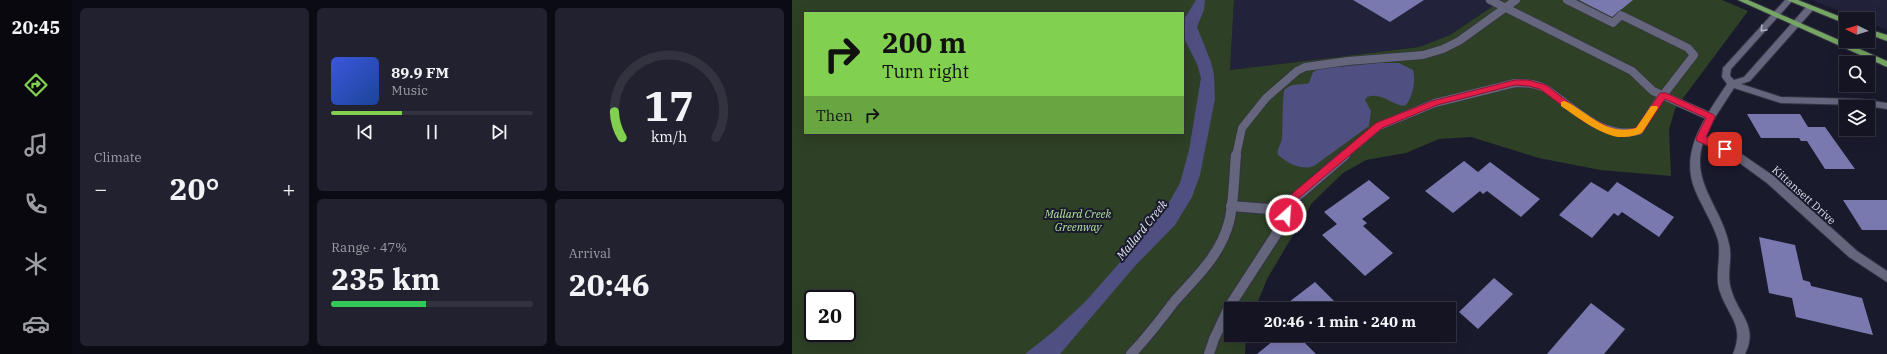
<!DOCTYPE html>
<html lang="en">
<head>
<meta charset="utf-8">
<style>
	body { margin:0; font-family:"IBM Plex Serif",serif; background:#21212f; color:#f1f3f6; height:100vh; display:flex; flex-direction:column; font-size:15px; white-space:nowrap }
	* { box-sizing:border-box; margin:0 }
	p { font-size:13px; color:#9d9ea5 }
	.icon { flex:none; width:22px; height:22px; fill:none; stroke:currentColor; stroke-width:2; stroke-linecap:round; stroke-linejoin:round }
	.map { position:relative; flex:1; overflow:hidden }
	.details { display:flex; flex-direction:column; gap:8px; padding:8px; background:#0b0b13; width:720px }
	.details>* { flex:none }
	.banner { position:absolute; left:12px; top:12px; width:380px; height:122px; border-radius:0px; box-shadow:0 4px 16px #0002,0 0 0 1px #333340; background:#81d050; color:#111; overflow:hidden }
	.needle { width:26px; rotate:275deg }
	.controls { position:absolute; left:1047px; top:12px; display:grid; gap:8px }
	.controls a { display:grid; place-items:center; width:36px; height:36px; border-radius:0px; background:#141422; box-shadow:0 4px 16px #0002,0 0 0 1px #333340; font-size:20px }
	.speed { position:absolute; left:12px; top:290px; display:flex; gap:8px; font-size:20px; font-weight:700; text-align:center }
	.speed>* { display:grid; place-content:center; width:52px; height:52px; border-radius:50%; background:#141422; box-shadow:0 4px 16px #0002,0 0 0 1px #333340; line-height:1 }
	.speed .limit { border:2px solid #111; border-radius:6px; background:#fff; color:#111 }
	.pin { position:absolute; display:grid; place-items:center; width:34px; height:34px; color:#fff; margin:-17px; border-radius:8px; box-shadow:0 2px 6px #0006 }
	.me { position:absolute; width:44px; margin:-22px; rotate:26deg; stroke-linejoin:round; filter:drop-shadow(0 0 3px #0008) }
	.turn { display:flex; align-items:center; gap:14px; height:84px; padding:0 12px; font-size:18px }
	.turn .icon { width:52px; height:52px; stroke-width:2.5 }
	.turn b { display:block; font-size:28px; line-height:34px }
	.then { display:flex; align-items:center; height:38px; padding:0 12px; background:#0003; gap:8px; font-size:15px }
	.big { font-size:30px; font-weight:800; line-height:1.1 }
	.details .card { flex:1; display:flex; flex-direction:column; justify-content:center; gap:6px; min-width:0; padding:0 14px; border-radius:6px; background:#21212f }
	.details .dial { align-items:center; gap:0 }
	.dial svg { height:104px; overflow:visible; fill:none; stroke:#333340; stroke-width:7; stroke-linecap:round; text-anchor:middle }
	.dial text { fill:#f1f3f6; stroke:none }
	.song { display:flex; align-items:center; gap:12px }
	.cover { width:48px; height:48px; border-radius:6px; background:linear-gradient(135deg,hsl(230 70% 55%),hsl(220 70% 35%)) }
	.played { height:4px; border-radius:2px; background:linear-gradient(90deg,#81d050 35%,#333340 35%) }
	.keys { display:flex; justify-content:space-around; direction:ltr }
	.heat { display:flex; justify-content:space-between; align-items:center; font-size:22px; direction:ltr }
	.charge { height:6px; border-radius:3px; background:linear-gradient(90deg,#34c759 47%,#333340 0) }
	.details .tiles { flex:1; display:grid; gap:8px; grid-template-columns:repeat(3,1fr) }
	.card:first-child { grid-row:span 2 }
	.trip { position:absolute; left:432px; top:302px; width:232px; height:40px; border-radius:0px; background:#141422; box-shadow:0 4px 16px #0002,0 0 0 1px #333340; font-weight:800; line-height:40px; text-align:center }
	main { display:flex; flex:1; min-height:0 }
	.tab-bar { display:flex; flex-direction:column; width:72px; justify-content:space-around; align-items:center; background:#08080e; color:#9d9ea5 }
	.tab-bar .icon { width:28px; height:28px }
	.tab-bar .on { color:#81d050 }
	.tab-bar b { font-size:18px; color:#f1f3f6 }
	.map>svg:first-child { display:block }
	.built { fill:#22223b }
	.green { fill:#2e4025; fill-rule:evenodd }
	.water { fill:#504f81 }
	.building { fill:#7979af }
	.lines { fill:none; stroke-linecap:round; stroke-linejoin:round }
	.lane-far1-casing { stroke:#343443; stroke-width:9 }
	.lane-casing { stroke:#343443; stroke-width:12 }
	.street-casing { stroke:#343443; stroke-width:2 }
	.primary-casing { stroke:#343443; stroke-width:2 }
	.lane-far1 { stroke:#65667d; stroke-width:8 }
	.lane { stroke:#65667d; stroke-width:10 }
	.street { fill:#65667d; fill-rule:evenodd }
	.primary { fill:#76a663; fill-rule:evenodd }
	.oneway { stroke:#b0b1c2 }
	.route { fill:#e11d48; stroke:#92132f }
	.slow { fill:#f59e0b }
	.labels { text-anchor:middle; stroke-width:4; stroke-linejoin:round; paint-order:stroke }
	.street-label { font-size:11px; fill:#d9dae7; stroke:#1a1a2d }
	.park-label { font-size:11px; font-style:italic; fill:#b6e79d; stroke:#1a1a2d }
	.water-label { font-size:12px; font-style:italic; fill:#e1e2f2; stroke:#1a1a2d }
</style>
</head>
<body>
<main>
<nav class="tab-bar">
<b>20:45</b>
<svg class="icon on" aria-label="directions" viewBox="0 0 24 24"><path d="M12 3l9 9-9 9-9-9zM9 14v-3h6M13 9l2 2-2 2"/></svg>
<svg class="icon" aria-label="music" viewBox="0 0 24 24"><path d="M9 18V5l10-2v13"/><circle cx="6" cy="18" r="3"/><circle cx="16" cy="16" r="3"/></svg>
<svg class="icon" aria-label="phone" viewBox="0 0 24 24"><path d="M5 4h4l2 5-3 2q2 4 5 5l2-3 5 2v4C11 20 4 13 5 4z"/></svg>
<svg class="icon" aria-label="climate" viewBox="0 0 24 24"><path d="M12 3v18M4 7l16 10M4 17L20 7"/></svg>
<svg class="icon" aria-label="car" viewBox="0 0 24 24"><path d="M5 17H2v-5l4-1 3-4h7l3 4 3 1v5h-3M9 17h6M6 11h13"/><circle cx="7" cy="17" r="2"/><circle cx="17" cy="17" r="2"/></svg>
</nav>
<section class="details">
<div class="tiles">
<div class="card"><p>Climate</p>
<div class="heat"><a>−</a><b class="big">20°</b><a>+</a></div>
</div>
<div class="card">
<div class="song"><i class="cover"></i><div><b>89.9 FM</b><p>Music</p></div></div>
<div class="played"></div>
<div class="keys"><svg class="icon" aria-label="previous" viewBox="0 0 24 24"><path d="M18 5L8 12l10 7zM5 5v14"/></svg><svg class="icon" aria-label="pause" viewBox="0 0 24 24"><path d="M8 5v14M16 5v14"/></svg><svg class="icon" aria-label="next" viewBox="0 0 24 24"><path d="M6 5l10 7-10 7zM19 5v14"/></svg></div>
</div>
<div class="card dial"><svg viewBox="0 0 100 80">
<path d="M14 69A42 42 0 1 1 86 69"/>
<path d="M14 69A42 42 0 0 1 8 49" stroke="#81d050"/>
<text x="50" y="56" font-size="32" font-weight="700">17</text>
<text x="50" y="72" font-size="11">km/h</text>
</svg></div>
<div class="card"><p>Range · 47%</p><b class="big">235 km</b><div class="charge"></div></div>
<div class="card"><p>Arrival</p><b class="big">20:46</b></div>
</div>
</section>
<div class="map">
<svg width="1095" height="354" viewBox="0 0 1095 354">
	<rect width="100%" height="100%" fill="#1a1a2d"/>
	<!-- built -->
	<g class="built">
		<path d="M442,0H710L658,35L627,47L438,70Z"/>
		<path d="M1020,0H1095V30L1076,22V19H1068Z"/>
	</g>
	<!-- green -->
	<path class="green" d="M0,0H442L438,70L627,47L658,35L710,0H930L956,11L883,109L877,130L879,176L808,170L747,158L679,137L647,139L614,153L574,160L551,173L520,203L475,279L463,309H439V335H454L453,354H0ZM13,13H391V133H13ZM21,299H55V333H21Z"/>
	<!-- water -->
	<g class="water">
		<path d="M404,0H413L412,10L405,27L419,62L422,75L423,99L408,175L400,197L383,225L343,266L268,354H233L262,331L294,301L371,213L388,183L397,150L409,78L405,64L391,36V21Z"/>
		<path d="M586,63H607L621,70C624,80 621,97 614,105C604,109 591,91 575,97L573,100L579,111L577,126L522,166C510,171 495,163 486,155C484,149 490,144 490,137C491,122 490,107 492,91C498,82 508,86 517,83L521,72L527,69Z"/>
	</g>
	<!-- building -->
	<g class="building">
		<path d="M561,0H632L598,22Z"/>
		<path d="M787,0H841L820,17Z"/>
		<path d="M955,114H1008L1016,127H1033L1063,169H1033L1015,141H1009L1007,138H969Z"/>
		<path d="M672,161L686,172L698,162L748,199L729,217L695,191L691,194L688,191L661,213L633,191Z"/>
		<path d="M577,180L598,198L570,219L575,223L571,226L601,253L573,276L530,235L545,224L532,212Z"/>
		<path d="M799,182L816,192L825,182L882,217L867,237L830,212L826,216L822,213L800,238L767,215Z"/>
		<path d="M1051,200H1095V230H1070Z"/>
		<path d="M967,237L1003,245L1011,280L1018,282L1019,286L1070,298L1081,335L1004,317L1000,298L977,293Z"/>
		<path d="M702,278L721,294L686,329L667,312Z"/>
		<path d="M523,282L550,309H488Z"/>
		<path d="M799,303L833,329L812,354H755Z"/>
		<path d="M478,335H514L517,338L512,342L524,354H465L482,340Z"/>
	</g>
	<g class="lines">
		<defs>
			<g id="lane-far1">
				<path d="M698,0L840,71L861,91L919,117"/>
				<path d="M444,156L450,128L474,98L505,71L513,67L556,61L631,55L651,49L667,41L724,0"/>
				<path d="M551,156L587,126L643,103L723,83C732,83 742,83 750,87C756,89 762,95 768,99C790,116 817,139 847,131L865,103L902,55L896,48L829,15L821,23L775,0"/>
			</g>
			<g id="lane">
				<path d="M439,206L477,209L497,207"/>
				<path d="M339,354C355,338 368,320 382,302C404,277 428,256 437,222C442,202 442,176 444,155"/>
				<path d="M417,354L422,339L437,307L485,233L502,199L553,155"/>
			</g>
			<path id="street" d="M993,0H1001L939,69L938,76L942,80L952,77L1015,6H1018L1022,8L1021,10L958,81L949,84L989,97L1068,99L1095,103V109L1068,105L989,103L942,88L922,119L914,136L951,155L983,177L1065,251L1095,271V282L1057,257L975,183L945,161L911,143C898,182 930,208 937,244C941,259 934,274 939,289C946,315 967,325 953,354H941C953,325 937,318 928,292C922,275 930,257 926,240C921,223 910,207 903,190C887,151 914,116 935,84L930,77L931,68Z"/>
			<g id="primary">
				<path d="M946,0H956L1095,61V67Z"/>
				<path d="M995,0H1006L1054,19V24Z"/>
				<path d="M1076,29L1095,35V41L1076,34Z"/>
			</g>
		</defs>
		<!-- lane-far1 casing -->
		<use href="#lane-far1" class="lane-far1-casing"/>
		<!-- lane casing -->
		<use href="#lane" class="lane-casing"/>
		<!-- street casing -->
		<use href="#street" class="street-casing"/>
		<!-- primary casing -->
		<use href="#primary" class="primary-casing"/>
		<!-- lane-far1 -->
		<use href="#lane-far1" class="lane-far1"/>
		<!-- lane -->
		<use href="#lane" class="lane"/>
		<!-- street -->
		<use href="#street" class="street"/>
		<!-- primary -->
		<use href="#primary" class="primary"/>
	</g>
	<!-- one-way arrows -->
	<defs><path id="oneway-chevron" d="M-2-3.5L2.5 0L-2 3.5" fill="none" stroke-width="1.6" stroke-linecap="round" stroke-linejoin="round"/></defs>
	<use class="oneway" href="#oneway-chevron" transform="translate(971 29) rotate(133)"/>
	<!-- route -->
	<path class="route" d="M723,80H736L754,85L793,115L818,128L831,131L844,128L868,93H874L922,115L923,117L914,137L936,147L937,149L933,153L905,141L904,138L914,118L873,99L850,133L831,137L812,132L788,119L748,89L736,86L723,85L645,105L590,128L508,197L503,203L498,217H491L490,215L496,199L502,192L584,123L640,101Z"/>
	<!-- slow -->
	<path class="slow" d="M772,101C777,102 783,107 788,110C807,123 821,134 844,128L859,106H865L866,108L850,133C845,135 838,137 832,137C813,139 784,116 769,106V102Z"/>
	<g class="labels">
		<!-- street labels -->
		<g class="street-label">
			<text transform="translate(1012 195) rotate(42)" y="4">Kittansett Drive</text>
		</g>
		<!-- park labels -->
		<g class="park-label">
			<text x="286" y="218">Mallard Creek<tspan x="286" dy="13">Greenway</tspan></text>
		</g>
		<!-- water labels -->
		<g class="water-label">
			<text transform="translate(350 230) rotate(-51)" y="4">Mallard Creek</text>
		</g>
	</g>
</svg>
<div class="controls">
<a><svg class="needle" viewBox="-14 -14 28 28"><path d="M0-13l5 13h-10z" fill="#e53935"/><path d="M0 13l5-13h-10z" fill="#9d9ea5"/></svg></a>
<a><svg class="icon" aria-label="search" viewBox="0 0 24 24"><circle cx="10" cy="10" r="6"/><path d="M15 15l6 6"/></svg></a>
<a><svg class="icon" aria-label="layers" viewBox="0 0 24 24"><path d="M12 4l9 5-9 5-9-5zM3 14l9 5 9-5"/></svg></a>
</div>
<div class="speed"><div class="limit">20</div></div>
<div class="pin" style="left:933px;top:149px;background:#d93025"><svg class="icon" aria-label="arrive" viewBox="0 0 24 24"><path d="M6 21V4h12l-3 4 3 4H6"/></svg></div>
<svg class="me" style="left:494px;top:215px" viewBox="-20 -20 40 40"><circle r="17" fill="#e11d48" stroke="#fff" stroke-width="3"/><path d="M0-11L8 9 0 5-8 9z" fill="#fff"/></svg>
<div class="trip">20:46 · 1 min · 240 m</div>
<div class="banner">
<div class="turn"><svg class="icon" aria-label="right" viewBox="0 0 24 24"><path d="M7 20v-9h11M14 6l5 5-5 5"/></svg><div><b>200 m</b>Turn right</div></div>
<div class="then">Then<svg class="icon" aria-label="right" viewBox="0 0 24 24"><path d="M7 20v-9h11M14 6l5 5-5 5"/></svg></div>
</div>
</div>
</main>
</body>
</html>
